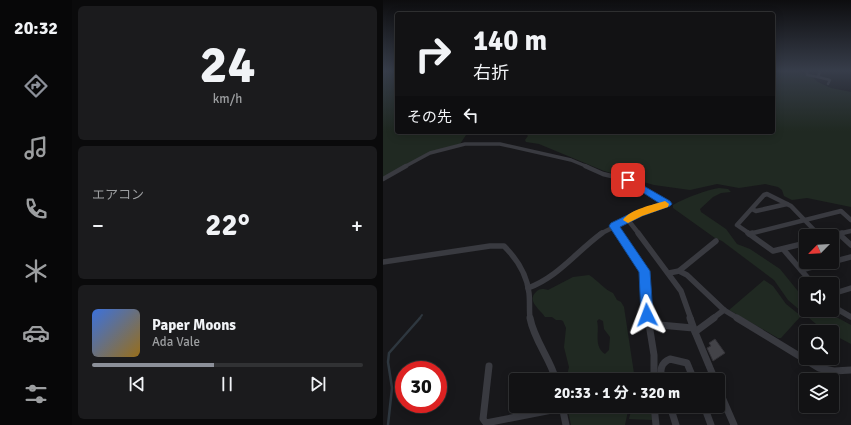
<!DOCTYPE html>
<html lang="ja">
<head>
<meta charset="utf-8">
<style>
	body { margin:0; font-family:Signika,"Noto Sans JP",sans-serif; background:#1b1b1d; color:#f1f3f6; height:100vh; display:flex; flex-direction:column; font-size:15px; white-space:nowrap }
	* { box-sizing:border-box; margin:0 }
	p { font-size:13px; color:#9c9ea0 }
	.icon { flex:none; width:22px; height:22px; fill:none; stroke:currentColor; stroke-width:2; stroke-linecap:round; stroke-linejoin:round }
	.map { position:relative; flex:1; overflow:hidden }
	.side { display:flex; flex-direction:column; gap:6px; padding:6px; background:#0a0a0b; width:311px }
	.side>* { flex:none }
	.top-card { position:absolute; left:12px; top:12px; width:380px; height:122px; border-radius:4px; box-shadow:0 2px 10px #0003,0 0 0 1px #313234; background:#121214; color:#f1f3f6; overflow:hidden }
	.needle { width:26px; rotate:246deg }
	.buttons { position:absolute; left:416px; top:229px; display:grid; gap:8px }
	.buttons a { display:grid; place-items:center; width:40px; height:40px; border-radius:4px; background:#121214; box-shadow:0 2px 10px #0003,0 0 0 1px #313234; font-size:20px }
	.speed { position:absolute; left:12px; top:361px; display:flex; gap:8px; font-size:20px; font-weight:700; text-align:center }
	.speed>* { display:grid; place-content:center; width:52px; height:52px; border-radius:50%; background:#121214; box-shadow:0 2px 10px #0003,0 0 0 1px #313234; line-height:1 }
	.speed .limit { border:6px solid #d22; background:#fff; color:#111 }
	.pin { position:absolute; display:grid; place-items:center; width:34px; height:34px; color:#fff; margin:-17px; border-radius:8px; box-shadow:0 2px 6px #0006 }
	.me { position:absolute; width:44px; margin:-22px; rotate:357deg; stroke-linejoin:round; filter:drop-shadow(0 0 3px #0008) }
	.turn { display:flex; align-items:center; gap:14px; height:84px; padding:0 12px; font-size:18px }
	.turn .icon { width:52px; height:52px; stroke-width:2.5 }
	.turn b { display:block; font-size:28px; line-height:34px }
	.then { display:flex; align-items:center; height:38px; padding:0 12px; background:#0003; gap:8px; font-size:15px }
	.big { font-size:30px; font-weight:700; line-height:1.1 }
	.side .tile { flex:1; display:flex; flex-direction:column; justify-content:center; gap:6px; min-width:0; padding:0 14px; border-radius:6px; background:#1b1b1d }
	.side .dial { align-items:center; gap:0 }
	.dial b { font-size:52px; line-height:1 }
	.song { display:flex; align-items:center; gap:12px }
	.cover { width:48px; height:48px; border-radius:6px; background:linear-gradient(135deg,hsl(220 70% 55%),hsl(40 70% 35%)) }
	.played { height:4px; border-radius:2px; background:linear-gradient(90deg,#8c9099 45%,#313234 45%) }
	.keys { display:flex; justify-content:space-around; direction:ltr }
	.heat { display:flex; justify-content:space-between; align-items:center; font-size:22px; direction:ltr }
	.trip { position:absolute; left:126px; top:373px; width:216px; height:40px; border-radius:4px; background:#121214; box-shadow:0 2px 10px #0003,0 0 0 1px #313234; font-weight:700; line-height:40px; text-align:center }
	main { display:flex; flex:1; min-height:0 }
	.menu { display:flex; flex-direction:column; width:72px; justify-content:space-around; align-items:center; background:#070708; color:#9c9ea0 }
	.menu .icon { width:28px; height:28px }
	.menu .on { color:#8c9099 }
	.menu b { font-size:18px; color:#f1f3f6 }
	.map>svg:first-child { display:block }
	.green { fill:#202922; fill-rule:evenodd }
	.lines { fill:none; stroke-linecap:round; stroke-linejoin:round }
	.stream-far1 { stroke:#2e373f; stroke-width:2 }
	.stream { stroke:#2e373f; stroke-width:2.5 }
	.building { fill:#434348; stroke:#333237 }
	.minor-far4 { stroke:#393a40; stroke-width:2.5 }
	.minor-far3 { stroke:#393a40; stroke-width:3.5 }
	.minor-far2 { stroke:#393a40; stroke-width:4.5 }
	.minor-far1 { stroke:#393a40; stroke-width:5.5 }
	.minor { stroke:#393a40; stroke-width:7 }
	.route { fill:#1a73e8; stroke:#114b97 }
	.slow { fill:#f59e0b }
</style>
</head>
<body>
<main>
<nav class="menu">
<b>20:32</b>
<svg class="icon on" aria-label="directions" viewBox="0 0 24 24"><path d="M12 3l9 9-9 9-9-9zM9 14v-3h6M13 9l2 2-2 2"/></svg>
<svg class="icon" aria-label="music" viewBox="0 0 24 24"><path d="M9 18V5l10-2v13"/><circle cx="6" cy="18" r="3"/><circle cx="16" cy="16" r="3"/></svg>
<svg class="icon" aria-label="phone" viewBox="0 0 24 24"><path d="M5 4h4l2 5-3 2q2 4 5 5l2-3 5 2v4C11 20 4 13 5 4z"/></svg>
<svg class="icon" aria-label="climate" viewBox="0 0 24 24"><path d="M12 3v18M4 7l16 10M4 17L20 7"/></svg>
<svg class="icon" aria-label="car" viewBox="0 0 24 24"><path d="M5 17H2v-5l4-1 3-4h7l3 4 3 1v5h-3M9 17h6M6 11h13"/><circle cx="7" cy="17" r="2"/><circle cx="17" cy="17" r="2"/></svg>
<svg class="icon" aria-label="filters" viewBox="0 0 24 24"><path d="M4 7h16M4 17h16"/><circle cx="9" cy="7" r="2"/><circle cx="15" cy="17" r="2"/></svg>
</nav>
<section class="side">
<div class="tile dial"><b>24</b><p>km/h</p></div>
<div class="tile"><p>エアコン</p>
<div class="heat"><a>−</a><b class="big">22°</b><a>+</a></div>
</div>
<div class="tile">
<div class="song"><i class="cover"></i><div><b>Paper Moons</b><p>Ada Vale</p></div></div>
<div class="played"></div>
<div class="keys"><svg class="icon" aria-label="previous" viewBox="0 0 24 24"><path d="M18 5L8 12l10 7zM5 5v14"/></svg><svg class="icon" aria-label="pause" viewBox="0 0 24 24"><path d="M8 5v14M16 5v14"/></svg><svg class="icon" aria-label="next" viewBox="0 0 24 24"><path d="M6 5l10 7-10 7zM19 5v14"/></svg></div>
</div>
</section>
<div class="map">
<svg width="468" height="425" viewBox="0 0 468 425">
	<rect width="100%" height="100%" fill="#18181b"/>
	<!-- green -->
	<g class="green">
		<path d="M0,71L14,72V132H85L77,144L55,150L0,177Z"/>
		<path d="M390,71H414L429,77L435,82L448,88L468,92V207L424,198L409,200L401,196L399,190L395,187L382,184L356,188L334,184L307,190L271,185L221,171L156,144L143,142L142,140L145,136L143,134V132H390Z"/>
		<path d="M336,188L345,189L348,192L338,193L330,197L317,209L318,212L343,229L354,244L367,249L397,269L423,301V310H433L439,315L455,318L468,325V344L449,334V332L440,330L405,300L391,280L339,241L332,238L290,208V205C302,198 323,190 336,188Z"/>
		<path d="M206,275C214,280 222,290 230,293L234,300L238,302L241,307L252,380H183L186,367L181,347L183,328L180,321L178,320H173L169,317H162C158,310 143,301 153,292C157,288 160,289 165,290L190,277ZM216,319L220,321L221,329L227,337L226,350L222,354C210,346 217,332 214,321Z"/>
		<path d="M381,280L390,286L403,304L418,316L398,338H395L346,310Z"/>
		<path d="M184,406H246L242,425H188Z"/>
		<path d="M249,406H268L269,420L246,419Z"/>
	</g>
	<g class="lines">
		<!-- stream-far1 -->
		<path class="stream-far1" d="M36,319L39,315"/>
		<!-- stream -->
		<path class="stream" d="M5,425L9,388L5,362L6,353L37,318"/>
	</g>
	<!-- building -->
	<path class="building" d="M332,339L342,353L330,361L324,348L328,346L326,343Z"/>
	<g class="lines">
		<!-- minor-far4 -->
		<g class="minor-far4">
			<path d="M424,71V75L435,77"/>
			<path d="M437,71L435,77L447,80L445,84"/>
		</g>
		<!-- minor-far3 -->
		<path class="minor-far3" d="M21,167L47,153L82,144H117L188,160L205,167"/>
		<!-- minor-far2 -->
		<g class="minor-far2">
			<path d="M202,166L220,174L245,180L284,204"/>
			<path d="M0,179L23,166"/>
			<path d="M369,209L373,211L404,204"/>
			<path d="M245,220L256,213L285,204"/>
			<path d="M231,226L237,234"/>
			<path d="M217,234L245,220L256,234"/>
			<path d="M366,234L458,211L468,220"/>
			<path d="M367,234L354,225L381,195L384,194L408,206L435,234"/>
			<path d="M455,234L468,231"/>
		</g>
		<!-- minor-far1 -->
		<g class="minor-far1">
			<path d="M236,233L262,271L266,319"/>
			<path d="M255,233L298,291L308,319"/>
			<path d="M365,233L390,251L423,243"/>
			<path d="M434,233L437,236"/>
			<path d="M366,234L369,233"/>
			<path d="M456,234L468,245"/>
			<path d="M448,236L459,233"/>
			<path d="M400,249L430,284"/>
			<path d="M0,262L107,246H121C134,259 144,275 146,293C147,302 146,310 147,319"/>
			<path d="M449,262L468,257"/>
			<path d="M418,270L448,262"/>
			<path d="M296,271L304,275L341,310L356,319"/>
			<path d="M286,273L296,271L333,241"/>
			<path d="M145,288C175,277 193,252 219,233"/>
			<path d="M449,294L468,288"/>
			<path d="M449,306L468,317"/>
			<path d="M329,319L341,310"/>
		</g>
		<!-- minor -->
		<g class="minor">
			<path d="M147,318C151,340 167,358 173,380"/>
			<path d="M266,318V324"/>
			<path d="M307,318L312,332"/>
			<path d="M331,318L312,332L332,380"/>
			<path d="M354,318L436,368L451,371L468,370"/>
			<path d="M106,366L100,419L103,423L179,408"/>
			<path d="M271,380V355L266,324L310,328"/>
			<path d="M279,380C277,371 277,363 287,359L304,363L311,380"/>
			<path d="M335,388L351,425"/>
			<path d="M179,406L183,425"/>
			<path d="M271,406L273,425"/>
			<path d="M287,406L293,425"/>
			<path d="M321,406L328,425"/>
		</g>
	</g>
	<!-- sky -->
	<linearGradient id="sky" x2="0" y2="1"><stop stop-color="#0d0d0f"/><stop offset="0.54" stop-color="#373d4a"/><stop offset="1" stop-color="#373d4a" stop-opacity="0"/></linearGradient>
	<rect width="468" height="131" fill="url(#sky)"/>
	<!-- route -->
	<path class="route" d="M245,177L287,201L289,204L287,206L259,216L237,227L267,271L270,315L269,319L264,321L260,319L258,315L256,272L226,226L228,223L253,211L276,203L242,181L241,180Z"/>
	<!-- slow -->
	<path class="slow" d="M282,201L286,204L285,207L259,216L245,223L240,220C247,209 270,205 282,201Z"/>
</svg>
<div class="buttons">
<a><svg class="needle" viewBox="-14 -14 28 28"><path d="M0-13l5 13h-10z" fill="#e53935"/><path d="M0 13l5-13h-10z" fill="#9c9ea0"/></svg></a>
<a><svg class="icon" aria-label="sound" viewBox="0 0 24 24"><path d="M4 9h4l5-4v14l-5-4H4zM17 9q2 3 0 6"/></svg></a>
<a><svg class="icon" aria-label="search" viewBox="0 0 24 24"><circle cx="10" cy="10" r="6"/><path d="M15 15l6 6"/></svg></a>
<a><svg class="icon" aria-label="layers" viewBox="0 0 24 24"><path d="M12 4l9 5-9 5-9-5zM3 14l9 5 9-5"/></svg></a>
</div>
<div class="speed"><div class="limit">30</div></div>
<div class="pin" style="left:245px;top:180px;background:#d93025"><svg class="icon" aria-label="arrive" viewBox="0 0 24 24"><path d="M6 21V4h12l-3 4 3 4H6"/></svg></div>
<svg class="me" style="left:264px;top:315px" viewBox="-20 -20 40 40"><path d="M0-17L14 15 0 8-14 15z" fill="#1a73e8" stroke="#fff" stroke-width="4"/></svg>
<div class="trip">20:33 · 1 分 · 320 m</div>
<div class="top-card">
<div class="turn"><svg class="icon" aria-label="right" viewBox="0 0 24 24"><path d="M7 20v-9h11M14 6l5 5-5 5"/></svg><div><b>140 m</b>右折</div></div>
<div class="then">その先<svg class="icon" aria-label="left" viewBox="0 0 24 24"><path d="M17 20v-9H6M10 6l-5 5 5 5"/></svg></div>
</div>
</div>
</main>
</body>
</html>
